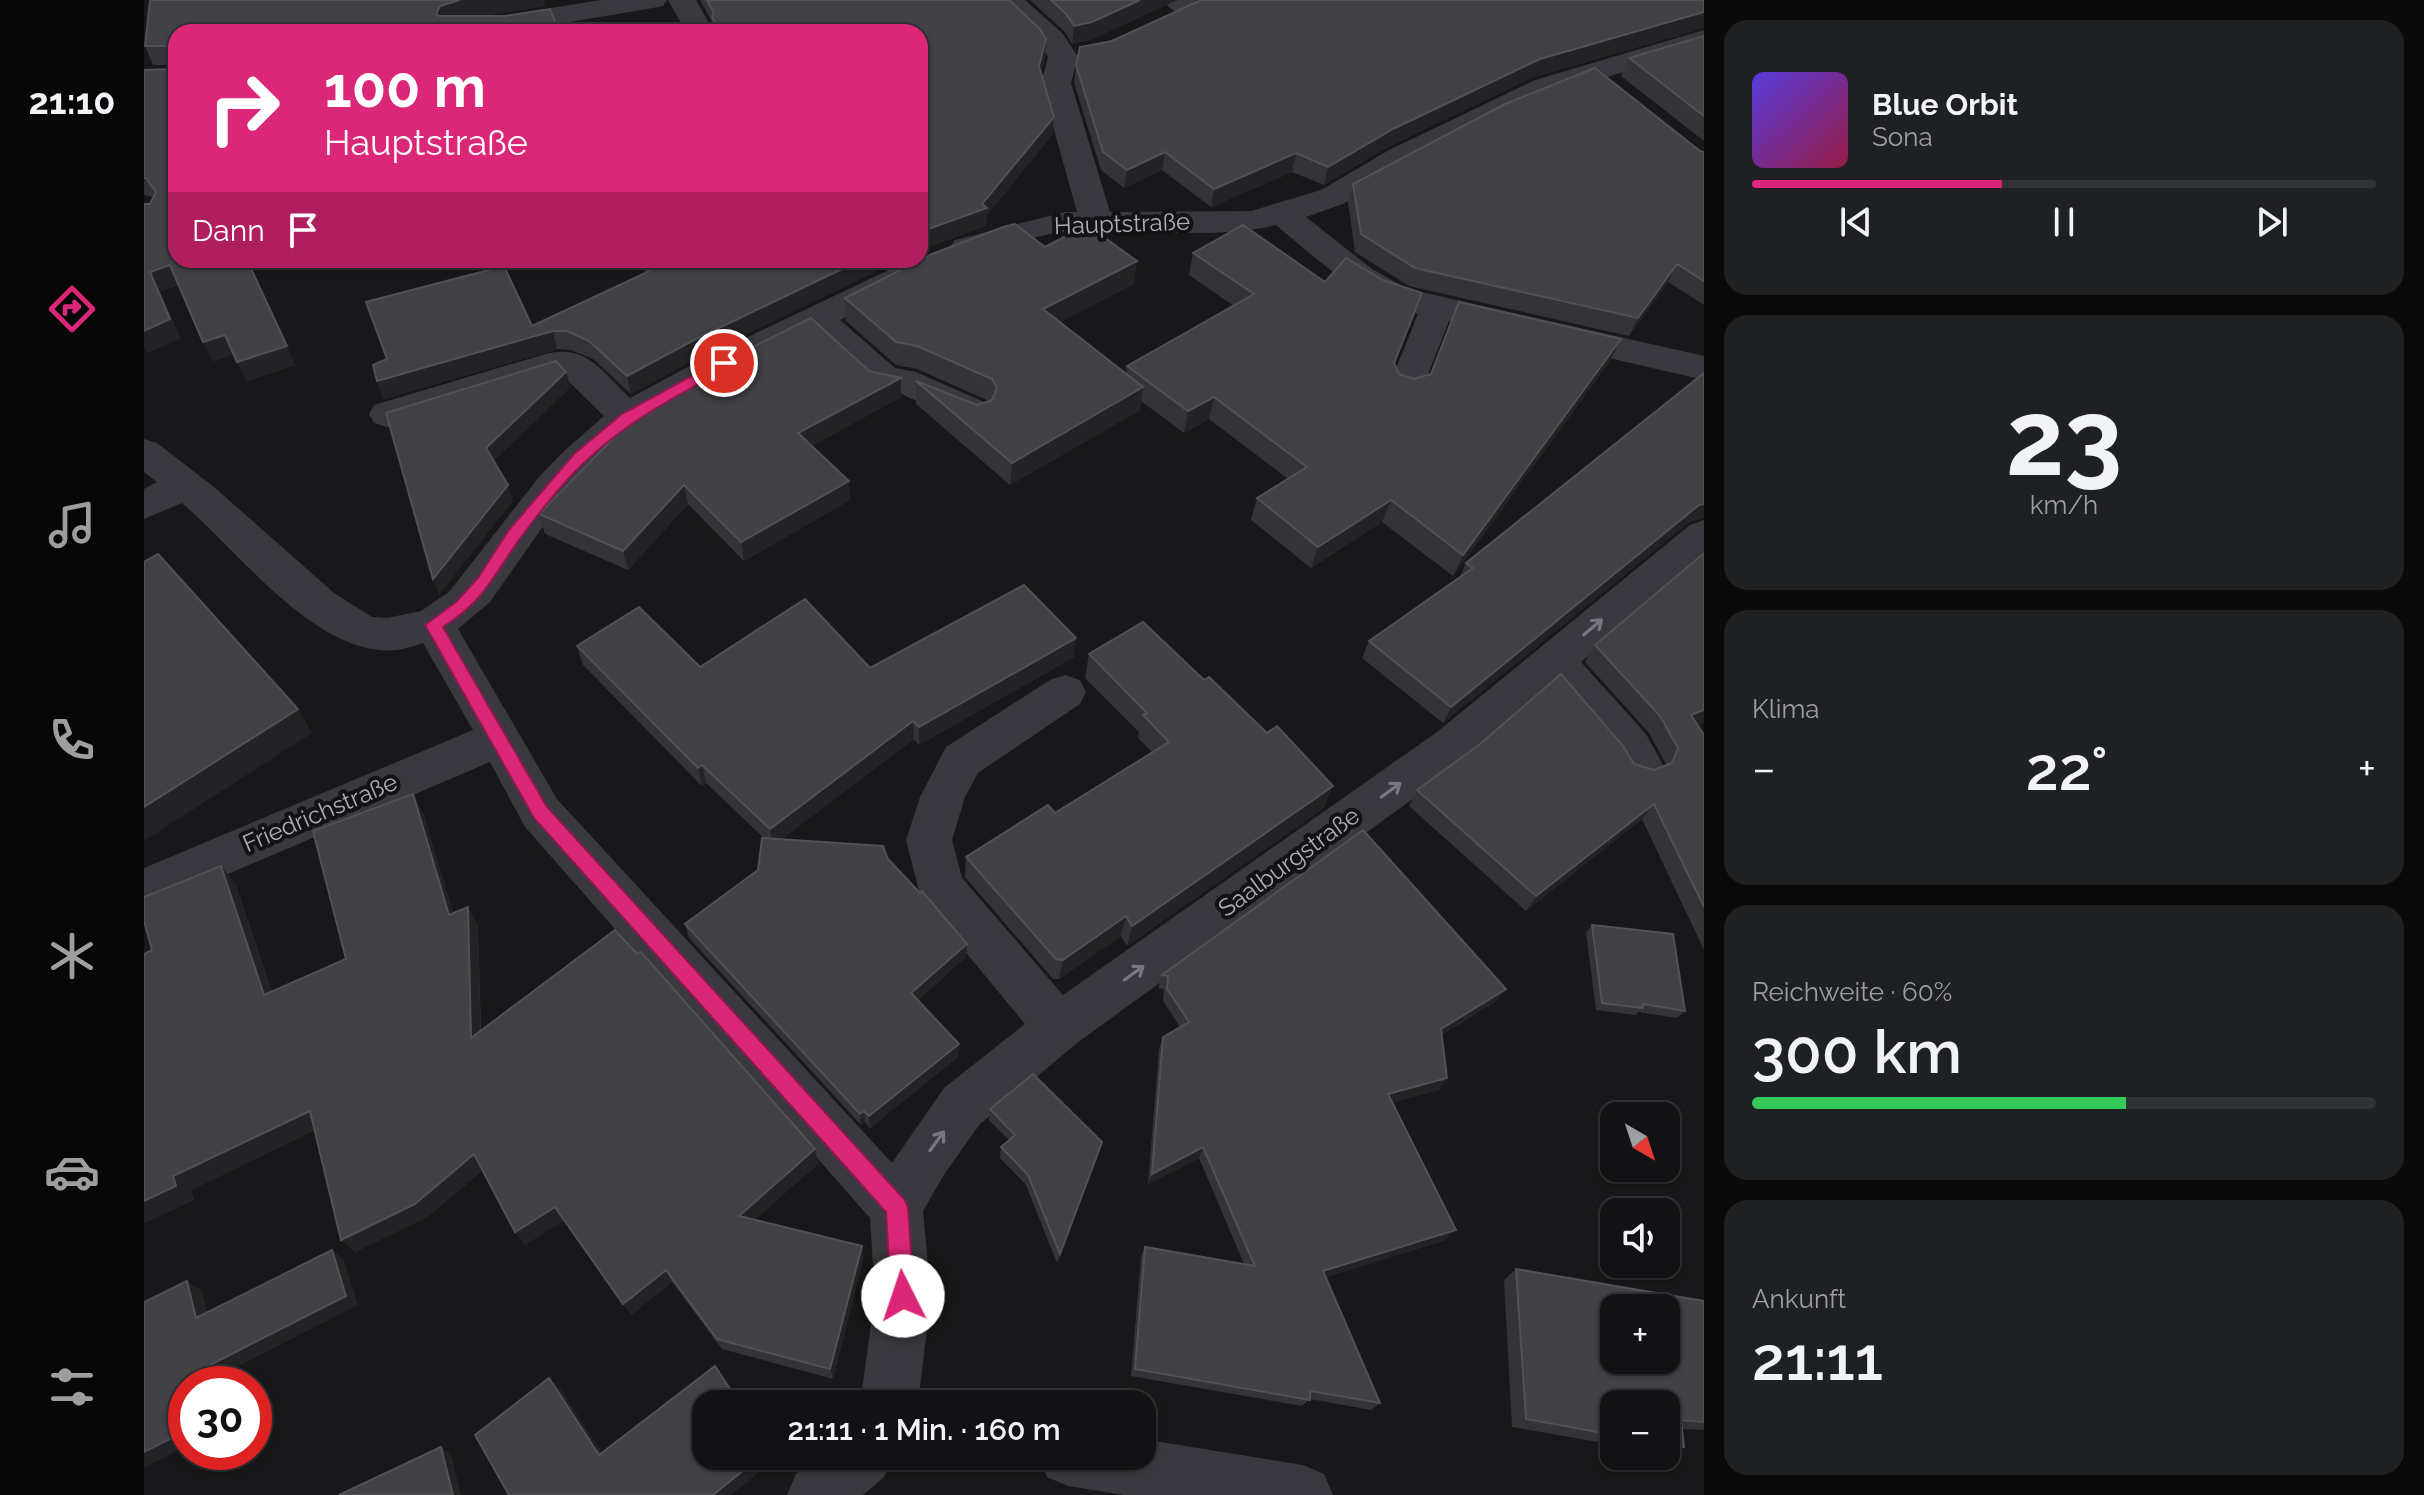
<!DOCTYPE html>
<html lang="de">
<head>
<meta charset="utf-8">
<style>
	body { margin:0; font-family:Raleway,sans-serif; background:#1f2022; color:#f1f3f6; height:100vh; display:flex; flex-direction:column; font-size:30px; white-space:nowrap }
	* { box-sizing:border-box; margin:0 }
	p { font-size:26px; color:#9c9ea0 }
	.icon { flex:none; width:44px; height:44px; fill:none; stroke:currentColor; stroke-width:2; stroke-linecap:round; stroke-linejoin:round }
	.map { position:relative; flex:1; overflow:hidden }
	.sheet { display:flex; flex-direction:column; gap:20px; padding:20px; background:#0a0a0b; width:720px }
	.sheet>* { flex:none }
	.banner { position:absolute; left:24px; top:24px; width:760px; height:244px; border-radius:24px; box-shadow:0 2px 6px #0004,0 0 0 2px #313234; background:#db2777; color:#fff; overflow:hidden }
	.needle { width:52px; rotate:141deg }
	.tools { position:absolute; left:1456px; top:1102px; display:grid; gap:16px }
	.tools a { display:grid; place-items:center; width:80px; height:80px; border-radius:16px; background:#121214; box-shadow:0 2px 6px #0004,0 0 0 2px #313234; font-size:40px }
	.speed { position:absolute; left:24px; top:1366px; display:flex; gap:16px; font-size:40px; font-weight:700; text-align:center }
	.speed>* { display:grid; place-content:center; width:104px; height:104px; border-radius:50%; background:#121214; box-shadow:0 2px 6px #0004,0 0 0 2px #313234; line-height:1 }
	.speed .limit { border:12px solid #d22; background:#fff; color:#111 }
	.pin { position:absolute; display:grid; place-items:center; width:68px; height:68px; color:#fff; margin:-34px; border:4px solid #fff; border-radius:50%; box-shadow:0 2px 8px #0007 }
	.me { position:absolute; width:88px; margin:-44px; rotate:356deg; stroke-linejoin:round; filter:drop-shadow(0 0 6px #0008) }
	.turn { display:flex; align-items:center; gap:28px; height:168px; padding:0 24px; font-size:36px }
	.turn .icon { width:104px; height:104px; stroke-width:2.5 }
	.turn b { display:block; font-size:56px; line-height:68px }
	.then { display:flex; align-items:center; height:76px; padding:0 24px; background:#0003; gap:16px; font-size:30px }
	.big { font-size:60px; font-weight:600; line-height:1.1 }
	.sheet .widget { flex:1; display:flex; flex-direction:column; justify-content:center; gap:12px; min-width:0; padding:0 28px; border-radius:24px; background:#1f2022 }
	.sheet .dial { align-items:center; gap:0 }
	.dial b { font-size:104px; line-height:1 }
	.song { display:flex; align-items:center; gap:24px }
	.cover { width:96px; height:96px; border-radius:12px; background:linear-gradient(135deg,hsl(250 70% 55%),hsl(340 70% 35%)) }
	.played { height:8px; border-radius:4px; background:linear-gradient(90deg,#db2777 40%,#313234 40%) }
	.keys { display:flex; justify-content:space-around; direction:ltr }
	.heat { display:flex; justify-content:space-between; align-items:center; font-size:44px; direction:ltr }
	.charge { height:12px; border-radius:6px; background:linear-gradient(90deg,#34c759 60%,#313234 0) }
	.trip { position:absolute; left:548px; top:1390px; width:464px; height:80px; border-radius:24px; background:#121214; box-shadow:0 2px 6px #0004,0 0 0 2px #313234; font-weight:600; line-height:80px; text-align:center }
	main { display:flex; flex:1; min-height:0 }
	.tabs { display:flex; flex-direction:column; width:144px; justify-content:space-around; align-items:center; background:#070708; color:#9c9ea0 }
	.tabs .icon { width:56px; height:56px }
	.tabs .current { color:#db2777 }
	.tabs b { font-size:36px; color:#f1f3f6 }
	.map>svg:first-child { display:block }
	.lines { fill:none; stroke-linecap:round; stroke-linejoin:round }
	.minor { fill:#39393f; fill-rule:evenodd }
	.wall { fill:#343438 }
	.shaded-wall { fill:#232326 }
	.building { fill:#414146; stroke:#515258; stroke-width:2; fill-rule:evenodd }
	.oneway { stroke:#777982 }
	.route { fill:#db2777; stroke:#8e194d; stroke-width:2 }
	.labels { text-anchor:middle; stroke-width:8; stroke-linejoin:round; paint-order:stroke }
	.street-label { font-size:24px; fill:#aaaeb9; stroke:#131315 }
</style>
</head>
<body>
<main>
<nav class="tabs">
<b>21:10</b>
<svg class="icon current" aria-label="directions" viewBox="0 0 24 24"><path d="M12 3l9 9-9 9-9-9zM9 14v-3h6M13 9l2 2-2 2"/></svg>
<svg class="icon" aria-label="music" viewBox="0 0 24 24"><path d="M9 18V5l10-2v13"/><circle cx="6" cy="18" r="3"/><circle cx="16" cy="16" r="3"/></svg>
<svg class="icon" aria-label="phone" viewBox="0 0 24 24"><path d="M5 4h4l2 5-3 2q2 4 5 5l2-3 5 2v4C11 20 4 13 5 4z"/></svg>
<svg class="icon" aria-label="climate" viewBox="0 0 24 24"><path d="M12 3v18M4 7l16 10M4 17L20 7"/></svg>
<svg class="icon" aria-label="car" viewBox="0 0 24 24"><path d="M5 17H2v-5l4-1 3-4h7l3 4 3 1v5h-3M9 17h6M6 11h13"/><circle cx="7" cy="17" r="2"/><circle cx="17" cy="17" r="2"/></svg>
<svg class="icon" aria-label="filters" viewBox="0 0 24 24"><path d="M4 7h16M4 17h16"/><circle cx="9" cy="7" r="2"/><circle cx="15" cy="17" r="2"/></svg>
</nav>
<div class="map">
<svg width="1560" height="1495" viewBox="0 0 1560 1495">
	<rect width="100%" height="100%" fill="#18181a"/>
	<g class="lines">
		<!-- minor -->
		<g class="minor">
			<path d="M457,0H523L519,6L509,8L366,32H300L304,26L314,23Z"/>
			<path d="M524,0H552L570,32H542Z"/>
			<path d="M850,0H881L919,34L934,57L927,83L966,212L1107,211L1177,190L1245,150L1391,80L1560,30V48L1413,92L1267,164L1199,204L1162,217L1228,269L1264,289L1560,356V380L1305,321L1276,395L1263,398L1250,395L1245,386L1274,314C1215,300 1178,263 1132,225C1064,241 993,227 924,232C891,234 855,249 823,257L811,254L806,247L811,240L921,212H933L897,83L904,57L897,45Z"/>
			<path d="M1019,0H1052L1059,8L1055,14C1040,18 1028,13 1019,0Z"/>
			<path d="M753,266L765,269L770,277L765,285L696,320L751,368L772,372L838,401L843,410L838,419L825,423L812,419L753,392L728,388L669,333L538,400L467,450L407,515L346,602L314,629L413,799L748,1163L800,1088L881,1024L780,902L774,887L762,840L776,797L802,747L906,680L921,675L936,680L942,692L936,704L834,773L821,797L808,840L818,878L919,995L1293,732L1546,525L1560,520V557L1437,662L1502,734L1519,765L1513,778L1497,783L1481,778L1470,760L1408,686L1325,758L933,1043L836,1124L801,1173L779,1211L787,1296L774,1404H716L731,1296L726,1218L381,827L346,762L0,910V868L329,730L279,643C265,648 250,652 236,650C162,643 92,549 38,503L0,519V489L13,482L0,472V439L13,443L70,487L190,593L228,617L243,618L277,611L305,592L395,477L420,451L460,416L417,374L243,427L230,423L225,414L230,405L398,355C442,342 457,371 486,398L564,356Z"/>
			<path d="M998,1439L1159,1465L1180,1474L1189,1495H980L924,1486L903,1477L894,1456H998Z"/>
			<path d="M673,1456H749L740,1477L719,1495H643L652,1474Z"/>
		</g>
	</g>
	<!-- wall -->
	<g class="wall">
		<path d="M556,0H865L901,57L897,72L910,117L908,135L843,215L842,226L776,250V32H570L569,24Z"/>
		<path d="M886,0H1033L946,40L928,44L921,32Z"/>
		<path d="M1560,0V28L1390,77L1244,147L1180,185L1148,172L1067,207L1018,170L980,188L957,170L930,83L932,65L968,41Z"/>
		<path d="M401,6L338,16L32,260L151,365L103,381L90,354L69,361L59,342L34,285L16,291L36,338L3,353L0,347V204H6L10,197L0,195V70L24,69L26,65H9L1,46Z"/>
		<path d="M1560,36V141L1477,76L1485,58Z"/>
		<path d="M1556,151L1560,152V305L1524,282L1485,336L1265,286L1211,252L1204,202L1209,184Z"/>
		<path d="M901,247L990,284L916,322L982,373L983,366L1090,306L1045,275L1049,253L1181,282L1270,316L1250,364L1255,374L1270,379L1466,361L1309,576L1238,522L1167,568L1107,520L1113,498L1144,479L1065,419L1040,433L997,401L996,410L866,485L772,404V381L833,405L845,401L773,369L752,365L702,321L701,298Z"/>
		<path d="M499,260H755L553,358L487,394L449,359L427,350L413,349L240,399L233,381L388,326L501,273Z"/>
		<path d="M725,371L757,378V397L668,446L706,500L600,561L544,504L484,570L401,534L395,514Z"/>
		<path d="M1544,523L1299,723L1218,658L1225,641L1315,579L1322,563Z"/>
		<path d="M1560,553V723L1553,725L1560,735V950L1498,819L1382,911L1265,806L1273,790L1490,764L1510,770L1521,766L1522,764L1505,733L1441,662L1451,645Z"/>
		<path d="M433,646L556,667L726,668L930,657L775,745L770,739L638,839L744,859L822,957L774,1000L815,1044L814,1057L726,1128L721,1122L717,1125L545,938L541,924L614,870L620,838L562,783L558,786L439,665Z"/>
		<path d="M945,654L1180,808L983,946L977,936L915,979H909L821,877L822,857L911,813L1008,752L994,738L995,732L941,678Z"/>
		<path d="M279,813L309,913L334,925L337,1031L671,1149L674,1164L611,1219L718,1246L719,1259L689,1379L578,1349L528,1282L487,1315L420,1220L381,1245L339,1170L283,1217L211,1252L197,1240L171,1130L47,1190L50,1200L0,1223V954L8,950L77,866L92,885L128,992L202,959Z"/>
		<path d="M1448,925L1541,1011L1533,1018L1494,1012L1492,1015L1452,1010L1442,933Z"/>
		<path d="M1018,975L1352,1001L1298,1035L1303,1078L1295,1090L1248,1102L1302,1240L1182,1277L1236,1403L1227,1410L1166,1399L1158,1406L987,1376L997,1256L1001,1247L1100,1264L1055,1158L1004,1184L1015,1049L1019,1037L1036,1027L1019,1001L1020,989L1014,988Z"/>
		<path d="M846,1109L958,1142L913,1263L882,1185L856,1158L857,1147L865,1140L845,1120Z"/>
		<path d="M1372,1269L1560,1301V1430L1538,1429L1540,1447L1522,1454V1404H1470V1445L1368,1427L1360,1280Z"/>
	</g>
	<!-- shaded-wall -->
	<g class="shaded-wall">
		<path d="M316,0H400L401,6L313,20L302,24L292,14L296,6Z"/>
		<path d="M996,0H1033L946,40L928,44L930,26Z"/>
		<path d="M1560,12V28L1390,77L1244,147L1180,185L1184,167L1249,129L1396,59Z"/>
		<path d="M902,39L901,57L894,84L895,66Z"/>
		<path d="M910,117L908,135L843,215L842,226L776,250V232L838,204Z"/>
		<path d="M1021,152L1018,170L980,188L983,170Z"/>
		<path d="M1152,153L1148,172L1067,207L1070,189Z"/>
		<path d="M717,260H755L553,358L487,394L483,376L550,340Z"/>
		<path d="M993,261L990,284L897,332L899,309Z"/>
		<path d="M1533,264L1524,282L1485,336L1494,318Z"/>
		<path d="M26,265L36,284L16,291L36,338L3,353L0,347V331L6,272Z"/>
		<path d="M1278,293L1270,316L1242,385L1250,363Z"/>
		<path d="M409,331L413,349L240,399L233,381Z"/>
		<path d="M81,335L91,354L69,361L59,342Z"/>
		<path d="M1477,339L1466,361L1309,576L1319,555Z"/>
		<path d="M143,346L151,365L103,381L93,362Z"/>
		<path d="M422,372L427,387L347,464L342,448Z"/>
		<path d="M757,378V397L656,453L654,433Z"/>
		<path d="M999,387L996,410L866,485L868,463Z"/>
		<path d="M1070,397L1065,419L1040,433L1044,411Z"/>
		<path d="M705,481L706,500L600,561L597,542Z"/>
		<path d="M364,485L369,501L295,595L289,579Z"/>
		<path d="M540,485L544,504L484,570L479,551Z"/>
		<path d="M1247,500L1238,522L1167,568L1174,547Z"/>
		<path d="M1560,504V518L1544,523L1299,723L1307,707L1555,505Z"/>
		<path d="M932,638L930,657L775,745V727Z"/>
		<path d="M154,709L168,733L0,841V807Z"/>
		<path d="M1560,710V723L1535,731L1547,715Z"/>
		<path d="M769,721L770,739L629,846L626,829Z"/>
		<path d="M558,765L562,783L558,786L554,768Z"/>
		<path d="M1189,786L1180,808L983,946L988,926Z"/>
		<path d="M269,794L279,813L315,934L305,915Z"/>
		<path d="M1510,804L1498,819L1382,911L1392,896Z"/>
		<path d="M77,866L92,885L135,1012L120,995Z"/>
		<path d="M324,907L334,925L337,1055L327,1038Z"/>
		<path d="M982,916L977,936L915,979L919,960Z"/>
		<path d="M823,944L822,957L767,1006V993Z"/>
		<path d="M1362,989L1352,1001L1288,1041L1297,1029Z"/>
		<path d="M815,1044L814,1057L726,1128L725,1116Z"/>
		<path d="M1303,1078L1295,1090L1236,1106L1244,1094Z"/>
		<path d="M166,1111L180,1126L47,1190L50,1200L0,1223V1201L29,1176Z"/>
		<path d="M720,1111L721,1122L717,1125L716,1114Z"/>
		<path d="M958,1142L955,1152L913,1263L916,1254Z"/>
		<path d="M1059,1147L1055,1158L1004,1184L1008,1174Z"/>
		<path d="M671,1149L674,1164L600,1229L595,1216Z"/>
		<path d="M330,1154L341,1168L283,1217L211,1252L197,1240Z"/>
		<path d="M411,1207L420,1220L381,1245L371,1232Z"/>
		<path d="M1312,1230L1302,1240L1172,1280L1179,1271Z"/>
		<path d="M718,1246L719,1259L689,1379L686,1369Z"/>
		<path d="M188,1250L200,1260L214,1305L79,1374L81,1384H68L64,1366Z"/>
		<path d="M522,1270L528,1282L487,1315L479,1304Z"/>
		<path d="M43,1281L58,1291L67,1327L52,1318Z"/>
		<path d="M405,1378L417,1390L466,1465L455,1455Z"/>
		<path d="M42,1431V1446L0,1468V1452Z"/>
		<path d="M297,1447L307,1454L317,1495H309Z"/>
		<path d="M617,1456H628L630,1460L587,1495H569Z"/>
	</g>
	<!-- building -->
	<g class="building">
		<path d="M6,0H316L296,6L292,14L295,16H361L406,9L415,32H32V260H103L143,346L93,362L81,335L59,342L26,265L6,272L26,319L0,331V204H6L12,192L2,178H0V70L24,69L27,66L26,46H1Z"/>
		<path d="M563,0H865L896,29L902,39L895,66L910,117L838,204L843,208L776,232V32H576L568,17L570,13Z"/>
		<path d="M907,0H996L948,22L930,26L922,14Z"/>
		<path d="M1057,0H1560V12L1396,59L1249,129L1184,167L1152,153L1070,189L1021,152L983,170L959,152L932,65L936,47L968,41Z"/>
		<path d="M1560,36V116L1485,58Z"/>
		<path d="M1451,68L1556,151L1560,152V281L1533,264L1494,318L1271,268L1217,234L1209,184L1361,104Z"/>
		<path d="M871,224L901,247L943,225L993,261L899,309L999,387L868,463L772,381L833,405L848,400L853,388L848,379L773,346L752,342L701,298L788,254L859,227Z"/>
		<path d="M1099,225L1181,282L1202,258L1239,280L1278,293L1250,363L1255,374L1270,379L1287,374L1315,302L1477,339L1319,555L1247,500L1174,547L1113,498L1163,467L1070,397L1044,411L983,366L1110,294L1049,253Z"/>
		<path d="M501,260H717L550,340L483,376L445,341L423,331H409L233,381L229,365L243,359L222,302L360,266L388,326L510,269Z"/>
		<path d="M667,318L725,371L757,378L654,433L705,481L597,542L540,485L479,551L395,514L498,409L545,379Z"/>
		<path d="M412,361L422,372L342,448L364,485L289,579L242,413Z"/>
		<path d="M1560,373V504L1555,505L1307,707L1225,641L1329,568L1322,563Z"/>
		<path d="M1560,553V710L1547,715L1560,735V907L1510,804L1392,896L1273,790L1336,744L1417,674L1479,746L1490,764L1510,770L1528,763L1534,748L1516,716L1451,645Z"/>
		<path d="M14,554L154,709L0,807V562Z"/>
		<path d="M880,585L932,638L775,727L769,721L626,829L558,765L554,768L433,646L495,607L556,667L661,599L726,668Z"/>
		<path d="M999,622L1060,680L1065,677L1123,733L1133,726L1189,786L988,926L982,916L919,960L912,959L822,857L904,805L911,813L1025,742L999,715L1003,713L945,654Z"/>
		<path d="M269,794L305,915L324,907L327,1038L471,930L493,954L497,952L671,1149L595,1216L718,1246L686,1369L573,1339L522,1270L479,1304L411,1207L371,1232L330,1154L271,1204L197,1240L166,1111L29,1176L32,1186L0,1201V954L8,950L0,921V897L77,866L120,995L202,959L169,831Z"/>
		<path d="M1219,830L1362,989L1297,1029L1303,1078L1244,1094L1312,1230L1179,1271L1236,1403L1166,1391V1400L991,1369L1001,1247L1111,1266L1059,1147L1008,1174L1019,1037L1045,1022L1023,989L1024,976L1018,975Z"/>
		<path d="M618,838L739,846L744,859L776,893L778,891L823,944L767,993L815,1044L725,1116L720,1111L716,1114L541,924L614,870Z"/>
		<path d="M1448,925L1529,934L1541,1011L1499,1004V1008L1458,1003Z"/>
		<path d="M889,1074L958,1142L916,1254L884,1175L857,1147L871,1135L846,1109Z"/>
		<path d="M188,1250L202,1296L64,1366L68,1384H42V1431L0,1452V1302L43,1281L52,1318Z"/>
		<path d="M1372,1269L1560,1301V1422L1537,1420L1540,1447L1522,1444V1404H1470V1435L1382,1419ZM1470,1308H1522V1360H1470Z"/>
		<path d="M571,1366L596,1404H562V1456H617L569,1495H365L331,1435L405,1378L455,1455Z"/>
		<path d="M297,1447L309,1495H195Z"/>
	</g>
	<!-- one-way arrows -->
	<defs><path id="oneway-shaft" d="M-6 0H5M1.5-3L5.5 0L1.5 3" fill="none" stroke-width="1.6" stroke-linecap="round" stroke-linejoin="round" transform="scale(2)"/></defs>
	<g class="oneway">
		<use href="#oneway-shaft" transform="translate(1449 627) rotate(-40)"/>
		<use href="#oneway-shaft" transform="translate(1247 790) rotate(-36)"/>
		<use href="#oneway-shaft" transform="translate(990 973) rotate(-36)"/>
		<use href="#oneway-shaft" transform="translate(793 1141) rotate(-54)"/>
	</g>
	<!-- route -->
	<path class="route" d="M580,358L586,359V366C536,395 484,420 442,461C418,483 394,514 375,540C349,577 339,602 299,627L403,807L760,1199L764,1207L770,1296L767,1305L759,1308L751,1305L747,1296L742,1212L390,818L281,625L312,602L334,578L364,531L430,454L478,414Z"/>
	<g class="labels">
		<!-- street labels -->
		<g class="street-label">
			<text transform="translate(978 224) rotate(-2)" y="8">Hauptstraße</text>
			<text transform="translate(176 813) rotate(-23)" y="8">Friedrichstraße</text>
			<text transform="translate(1145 862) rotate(-36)" y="8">Saalburgstraße</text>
		</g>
	</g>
</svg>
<div class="tools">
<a><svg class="needle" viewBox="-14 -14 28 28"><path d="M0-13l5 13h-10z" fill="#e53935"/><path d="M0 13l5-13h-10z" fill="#9c9ea0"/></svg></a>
<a><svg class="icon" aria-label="sound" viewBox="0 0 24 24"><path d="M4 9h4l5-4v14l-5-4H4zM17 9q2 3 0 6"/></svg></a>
<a>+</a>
<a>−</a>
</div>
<div class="speed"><div class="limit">30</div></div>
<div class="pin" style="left:580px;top:363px;background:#d93025"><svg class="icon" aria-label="arrive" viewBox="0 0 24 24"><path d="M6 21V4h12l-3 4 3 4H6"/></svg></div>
<svg class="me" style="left:759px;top:1296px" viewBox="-20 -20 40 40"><circle r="19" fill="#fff"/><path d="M0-13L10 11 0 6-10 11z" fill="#db2777"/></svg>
<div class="trip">21:11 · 1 Min. · 160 m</div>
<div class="banner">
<div class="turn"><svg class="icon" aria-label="right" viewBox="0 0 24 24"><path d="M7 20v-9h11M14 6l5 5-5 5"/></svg><div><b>100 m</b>Hauptstraße</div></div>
<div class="then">Dann<svg class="icon" aria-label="arrive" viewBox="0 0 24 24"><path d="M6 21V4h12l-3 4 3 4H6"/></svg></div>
</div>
</div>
<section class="sheet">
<div class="widget">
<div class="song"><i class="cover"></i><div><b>Blue Orbit</b><p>Sona</p></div></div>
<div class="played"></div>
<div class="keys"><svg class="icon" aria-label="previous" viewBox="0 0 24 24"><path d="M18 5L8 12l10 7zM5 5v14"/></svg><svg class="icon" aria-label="pause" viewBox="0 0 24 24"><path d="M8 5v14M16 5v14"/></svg><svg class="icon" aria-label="next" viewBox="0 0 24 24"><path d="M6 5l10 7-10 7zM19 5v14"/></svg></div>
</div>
<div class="widget dial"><b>23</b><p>km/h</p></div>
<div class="widget"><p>Klima</p>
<div class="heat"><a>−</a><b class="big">22°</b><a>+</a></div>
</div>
<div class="widget"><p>Reichweite · 60%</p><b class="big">300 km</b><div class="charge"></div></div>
<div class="widget"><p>Ankunft</p><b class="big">21:11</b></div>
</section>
</main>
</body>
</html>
